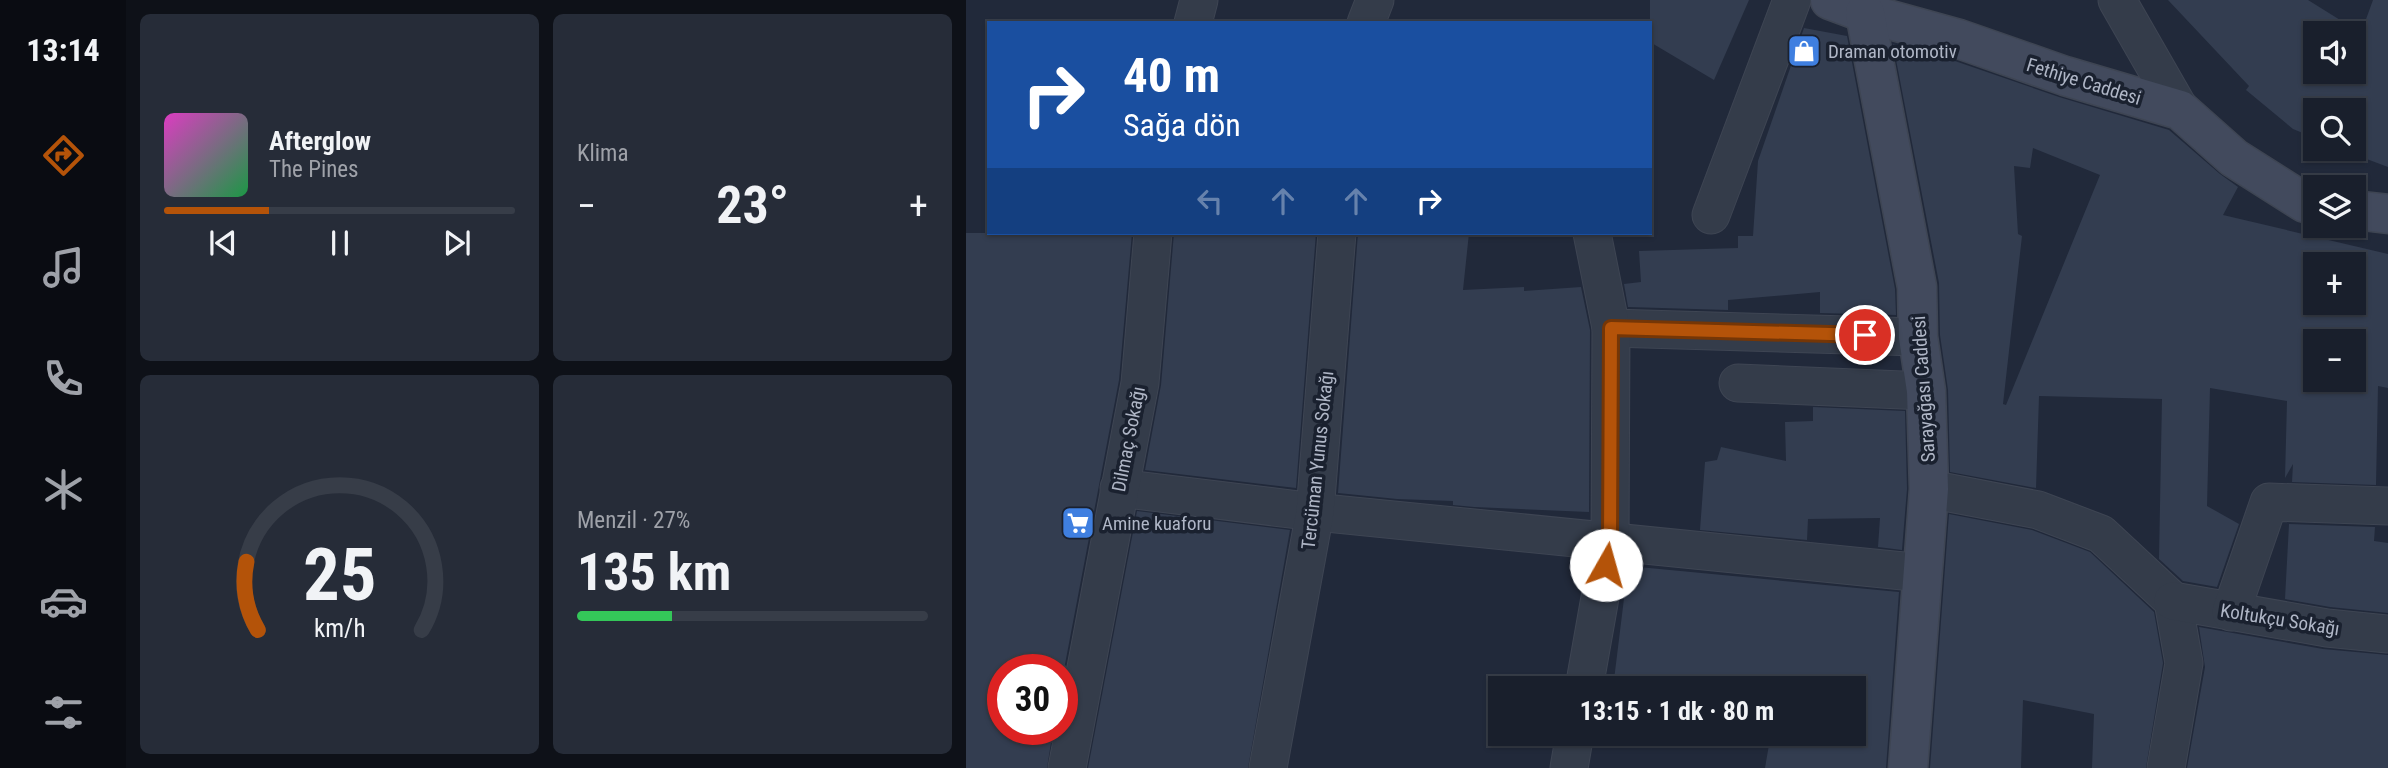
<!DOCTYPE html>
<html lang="tr">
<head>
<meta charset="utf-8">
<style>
	body { margin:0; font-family:"Roboto Condensed",sans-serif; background:#262c38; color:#f1f3f6; height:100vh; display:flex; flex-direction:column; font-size:26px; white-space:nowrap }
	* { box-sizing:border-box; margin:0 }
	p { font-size:23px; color:#9fa2a9 }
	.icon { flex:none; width:38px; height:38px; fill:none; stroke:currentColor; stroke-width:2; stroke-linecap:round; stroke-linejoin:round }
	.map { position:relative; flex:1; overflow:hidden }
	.sheet { display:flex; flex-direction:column; gap:14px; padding:14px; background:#0e1118; width:840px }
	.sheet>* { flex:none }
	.hud { position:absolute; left:21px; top:21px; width:665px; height:214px; border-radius:0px; box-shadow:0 2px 5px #0004,0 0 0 2px #373d48; background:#1a4fa0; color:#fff; overflow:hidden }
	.buttons { position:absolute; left:1337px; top:21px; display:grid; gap:14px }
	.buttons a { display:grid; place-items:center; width:63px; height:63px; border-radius:0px; background:#191f2c; box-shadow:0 2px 5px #0004,0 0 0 2px #373d48; font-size:35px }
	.speed { position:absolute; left:21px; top:654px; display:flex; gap:14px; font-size:35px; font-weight:700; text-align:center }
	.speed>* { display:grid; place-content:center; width:91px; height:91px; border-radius:50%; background:#191f2c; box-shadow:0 2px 5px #0004,0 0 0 2px #373d48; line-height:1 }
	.speed .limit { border:10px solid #d22; background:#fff; color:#111 }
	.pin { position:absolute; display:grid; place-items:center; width:60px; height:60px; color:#fff; margin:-30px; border:4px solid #fff; border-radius:50%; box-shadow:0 2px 7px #0007 }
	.me { position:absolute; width:77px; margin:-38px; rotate:7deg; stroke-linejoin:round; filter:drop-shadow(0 0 5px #0008) }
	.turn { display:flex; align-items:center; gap:24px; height:147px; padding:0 21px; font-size:32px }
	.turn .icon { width:91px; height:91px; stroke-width:2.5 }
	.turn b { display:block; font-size:49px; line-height:60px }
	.lanes { display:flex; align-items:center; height:66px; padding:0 21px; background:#0003; justify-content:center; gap:35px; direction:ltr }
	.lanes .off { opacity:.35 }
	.big { font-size:52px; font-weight:700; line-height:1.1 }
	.sheet .widget { flex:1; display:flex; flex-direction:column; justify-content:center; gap:10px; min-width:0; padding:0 24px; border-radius:10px; background:#262c38 }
	.sheet .dial { align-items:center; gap:0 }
	.dial svg { height:182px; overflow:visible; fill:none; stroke:#373d48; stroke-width:7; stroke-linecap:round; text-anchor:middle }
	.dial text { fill:#f1f3f6; stroke:none }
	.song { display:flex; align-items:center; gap:21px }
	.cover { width:84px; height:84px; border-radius:10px; background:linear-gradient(135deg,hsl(310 70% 55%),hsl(140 70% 35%)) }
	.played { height:7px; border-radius:4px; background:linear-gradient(90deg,#b45309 30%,#373d48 30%) }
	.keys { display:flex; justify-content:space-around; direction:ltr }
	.heat { display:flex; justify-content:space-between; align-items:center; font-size:38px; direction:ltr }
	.charge { height:10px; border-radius:5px; background:linear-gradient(90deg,#34c759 27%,#373d48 0) }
	.sheet .tiles { flex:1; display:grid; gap:14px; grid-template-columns:repeat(2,1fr) }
	.trip { position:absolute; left:522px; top:676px; width:378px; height:70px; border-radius:0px; background:#191f2c; box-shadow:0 2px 5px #0004,0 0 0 2px #373d48; font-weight:700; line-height:70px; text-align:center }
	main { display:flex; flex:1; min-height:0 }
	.menu { display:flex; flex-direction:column; width:126px; justify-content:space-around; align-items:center; background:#0a0c12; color:#9fa2a9 }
	.menu .icon { width:49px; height:49px }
	.menu .active { color:#b45309 }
	.menu b { font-size:32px; color:#f1f3f6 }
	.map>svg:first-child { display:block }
	.building { fill:#333d50; fill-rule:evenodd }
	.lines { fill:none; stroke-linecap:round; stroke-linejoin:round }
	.street-casing { stroke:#3e4553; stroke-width:39 }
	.secondary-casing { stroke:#3e4553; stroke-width:41 }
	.street { stroke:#343c4a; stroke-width:37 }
	.secondary { stroke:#424a5d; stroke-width:38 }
	.route-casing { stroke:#753606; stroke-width:18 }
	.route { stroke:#b45309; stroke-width:12 }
	.labels { text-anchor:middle; stroke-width:7; stroke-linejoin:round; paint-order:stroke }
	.poi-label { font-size:19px; fill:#afb6c6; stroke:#1a212f; text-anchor:start }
	.street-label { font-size:19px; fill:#afb6c6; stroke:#1a212f }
</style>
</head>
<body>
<main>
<nav class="menu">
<b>13:14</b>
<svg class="icon active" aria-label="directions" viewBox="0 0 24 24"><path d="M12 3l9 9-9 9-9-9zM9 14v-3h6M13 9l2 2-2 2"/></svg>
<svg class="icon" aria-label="music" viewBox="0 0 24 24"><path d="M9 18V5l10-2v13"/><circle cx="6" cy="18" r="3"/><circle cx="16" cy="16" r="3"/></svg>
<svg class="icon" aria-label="phone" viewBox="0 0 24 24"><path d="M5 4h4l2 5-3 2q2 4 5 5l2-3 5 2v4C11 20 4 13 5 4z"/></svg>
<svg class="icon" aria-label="climate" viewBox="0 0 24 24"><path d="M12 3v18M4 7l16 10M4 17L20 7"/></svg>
<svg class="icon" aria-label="car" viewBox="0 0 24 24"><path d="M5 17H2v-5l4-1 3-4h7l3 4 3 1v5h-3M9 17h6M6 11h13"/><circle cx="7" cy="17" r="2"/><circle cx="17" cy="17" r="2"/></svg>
<svg class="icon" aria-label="filters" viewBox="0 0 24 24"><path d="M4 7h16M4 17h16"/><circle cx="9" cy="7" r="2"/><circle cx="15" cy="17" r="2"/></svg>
</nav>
<section class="sheet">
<div class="tiles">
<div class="widget">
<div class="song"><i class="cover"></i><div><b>Afterglow</b><p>The Pines</p></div></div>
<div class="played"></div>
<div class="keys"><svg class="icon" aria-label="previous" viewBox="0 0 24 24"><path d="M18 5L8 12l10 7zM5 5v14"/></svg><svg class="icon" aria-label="pause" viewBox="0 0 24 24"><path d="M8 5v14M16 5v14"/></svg><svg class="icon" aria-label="next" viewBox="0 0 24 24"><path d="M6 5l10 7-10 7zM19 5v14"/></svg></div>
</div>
<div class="widget"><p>Klima</p>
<div class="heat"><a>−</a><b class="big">23°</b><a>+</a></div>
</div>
<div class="widget dial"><svg viewBox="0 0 100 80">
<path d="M14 69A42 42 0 1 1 86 69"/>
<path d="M14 69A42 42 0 0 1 9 39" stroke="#b45309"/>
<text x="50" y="56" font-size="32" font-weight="700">25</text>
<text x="50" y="72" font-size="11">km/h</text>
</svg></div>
<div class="widget"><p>Menzil · 27%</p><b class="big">135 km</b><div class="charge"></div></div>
</div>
</section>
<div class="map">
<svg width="1422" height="768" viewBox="0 0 1422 768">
	<rect width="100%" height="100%" fill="#21293a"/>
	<!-- building -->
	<g class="building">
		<path d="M684,0H783L748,80L684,42Z"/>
		<path d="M1202,0H1342L1395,33L1407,0H1422V167L1374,149H1388V110H1349V138L1327,129L1280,90L1283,86ZM1349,33H1388V72H1349Z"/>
		<path d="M838,28L881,36L929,289L930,315L854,313V292L762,300V310L662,307L658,284L675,282L673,251L772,248V236H787L792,161Z"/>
		<path d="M927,44L986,60L1093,97L1203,130L1254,174L1272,187L1257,215L1422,254V388L1412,386L1410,485L1326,482L1327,464L1319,478L1321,401L1244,388L1241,506L1273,524L1251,587L1217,581L1193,559L1196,399L1073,396L1070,488L984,472L982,390L974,335L973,283ZM1067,148L1134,175L1040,405L1037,404L1056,236L1052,234L1048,166L1064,168ZM1349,264H1388V303H1349ZM1349,341H1388V380H1349Z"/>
		<path d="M0,233H166L153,380L96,680V670H37V730H87L81,768H0Z"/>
		<path d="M208,233H350L330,488L179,470L195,385Z"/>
		<path d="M392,233H503L497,290L558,287V291L615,287L624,330L623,512L508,507L487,505V501L431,499L372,493Z"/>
		<path d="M847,407L939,411L941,489L936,550L912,547L914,518L842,519L841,540L734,530L739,462L751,460L755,447L820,461L819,422L847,421Z"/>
		<path d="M171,511L324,530L282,768H122Z"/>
		<path d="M983,514L1066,530L1124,552L1188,612L1197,663L1180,768H1126L1128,714L1057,700L1055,768H964Z"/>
		<path d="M1323,524L1409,527L1408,541L1422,543V613L1364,607L1319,599Z"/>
		<path d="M662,566L933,592L920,768H799L805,733H887V688H781L742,683V688H647Z"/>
		<path d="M1233,627L1357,649L1422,655V768H1221L1239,667Z"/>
	</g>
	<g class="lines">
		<defs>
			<g id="street">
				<path d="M1151,0L1214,110"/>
				<path d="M227,23L233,0"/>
				<path d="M400,23L409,0"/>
				<path d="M745,215L826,0"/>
				<path d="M645,328L952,337"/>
				<path d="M772,383L960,391"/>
				<path d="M153,488L349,512L957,573"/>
				<path d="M963,489L1072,510L1135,534L1207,601L1218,663L1200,768"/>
				<path d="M1207,601L1361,628L1422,634"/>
				<path d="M1265,612L1303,502L1422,506"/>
				<path d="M618,688L644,541L645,328L626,233"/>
				<path d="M101,768L174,383L187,233"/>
				<path d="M302,768L349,512L371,233"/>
				<path d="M603,768L609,733"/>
			</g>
			<g id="secondary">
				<path d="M864,0L899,13L993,39L1099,76L1214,110L1268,158L1339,203L1349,205"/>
				<path d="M899,13L951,287L952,337L960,391L963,489L942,768"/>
				<path d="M1388,210L1422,214"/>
			</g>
		</defs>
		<!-- street casing -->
		<use href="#street" class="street-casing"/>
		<!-- secondary casing -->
		<use href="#secondary" class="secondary-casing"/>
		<!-- street -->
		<use href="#street" class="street"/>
		<!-- secondary -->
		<use href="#secondary" class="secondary"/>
	</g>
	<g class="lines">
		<defs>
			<path id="route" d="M640,565L644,541L645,328L899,335"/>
		</defs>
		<!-- route casing -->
		<use href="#route" class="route-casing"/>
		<!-- route -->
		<use href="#route" class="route"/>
	</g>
	<!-- icons -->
	<defs>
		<symbol id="shop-square" viewBox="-11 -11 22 22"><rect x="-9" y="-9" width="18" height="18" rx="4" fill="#3f7fe0" stroke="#1a212f"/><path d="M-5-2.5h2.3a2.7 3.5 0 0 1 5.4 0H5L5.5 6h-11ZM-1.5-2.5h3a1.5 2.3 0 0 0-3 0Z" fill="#fff"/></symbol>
		<symbol id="supermarket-square" viewBox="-11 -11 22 22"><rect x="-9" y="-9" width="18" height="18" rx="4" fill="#3f7fe0" stroke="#1a212f"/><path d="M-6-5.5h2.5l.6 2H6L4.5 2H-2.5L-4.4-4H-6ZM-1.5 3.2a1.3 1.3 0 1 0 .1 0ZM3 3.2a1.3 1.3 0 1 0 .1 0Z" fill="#fff"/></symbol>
	</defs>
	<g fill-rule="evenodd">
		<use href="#shop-square" x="819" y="32" width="38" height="38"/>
		<use href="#supermarket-square" x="93" y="504" width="38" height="38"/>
	</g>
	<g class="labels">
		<!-- poi labels -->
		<g class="poi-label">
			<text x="862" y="58">Draman otomotiv</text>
			<text x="136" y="530">Amine kuaforu</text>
		</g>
		<!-- street labels -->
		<g class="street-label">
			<text transform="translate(1118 81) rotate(17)" y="7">Fethiye Caddesi</text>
			<text transform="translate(957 389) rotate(-94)" y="7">Sarayağası Caddesi</text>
			<text transform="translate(162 439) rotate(-79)" y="7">Dilmaç Sokağı</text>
			<text transform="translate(351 460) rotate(-84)" y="7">Tercüman Yunus Sokağı</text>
			<text transform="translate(1314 619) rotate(9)" y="7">Koltukçu Sokağı</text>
		</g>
	</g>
</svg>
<div class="buttons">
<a><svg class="icon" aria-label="sound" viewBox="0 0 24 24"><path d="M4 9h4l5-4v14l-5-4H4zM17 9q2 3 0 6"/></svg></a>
<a><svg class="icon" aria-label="search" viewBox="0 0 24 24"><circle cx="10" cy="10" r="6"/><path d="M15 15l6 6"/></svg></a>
<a><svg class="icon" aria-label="layers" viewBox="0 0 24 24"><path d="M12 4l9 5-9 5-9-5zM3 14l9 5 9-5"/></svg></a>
<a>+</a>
<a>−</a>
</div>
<div class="speed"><div class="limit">30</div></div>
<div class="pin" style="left:899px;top:335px;background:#d93025"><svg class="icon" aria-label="arrive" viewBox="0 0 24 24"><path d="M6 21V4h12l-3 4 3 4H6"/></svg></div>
<svg class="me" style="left:640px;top:565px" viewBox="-20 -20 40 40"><circle r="19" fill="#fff"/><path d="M0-13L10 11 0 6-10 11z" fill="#b45309"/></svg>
<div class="trip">13:15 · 1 dk · 80 m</div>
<div class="hud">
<div class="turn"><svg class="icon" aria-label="right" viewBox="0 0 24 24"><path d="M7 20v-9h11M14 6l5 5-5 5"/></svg><div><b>40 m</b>Sağa dön</div></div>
<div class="lanes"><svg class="icon off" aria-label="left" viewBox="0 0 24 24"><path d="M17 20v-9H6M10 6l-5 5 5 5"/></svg><svg class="icon off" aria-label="ahead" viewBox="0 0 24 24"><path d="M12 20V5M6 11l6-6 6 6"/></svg><svg class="icon off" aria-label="ahead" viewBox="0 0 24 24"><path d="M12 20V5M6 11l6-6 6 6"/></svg><svg class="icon" aria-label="right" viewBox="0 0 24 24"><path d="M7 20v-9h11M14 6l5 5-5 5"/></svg></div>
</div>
</div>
</main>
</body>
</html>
